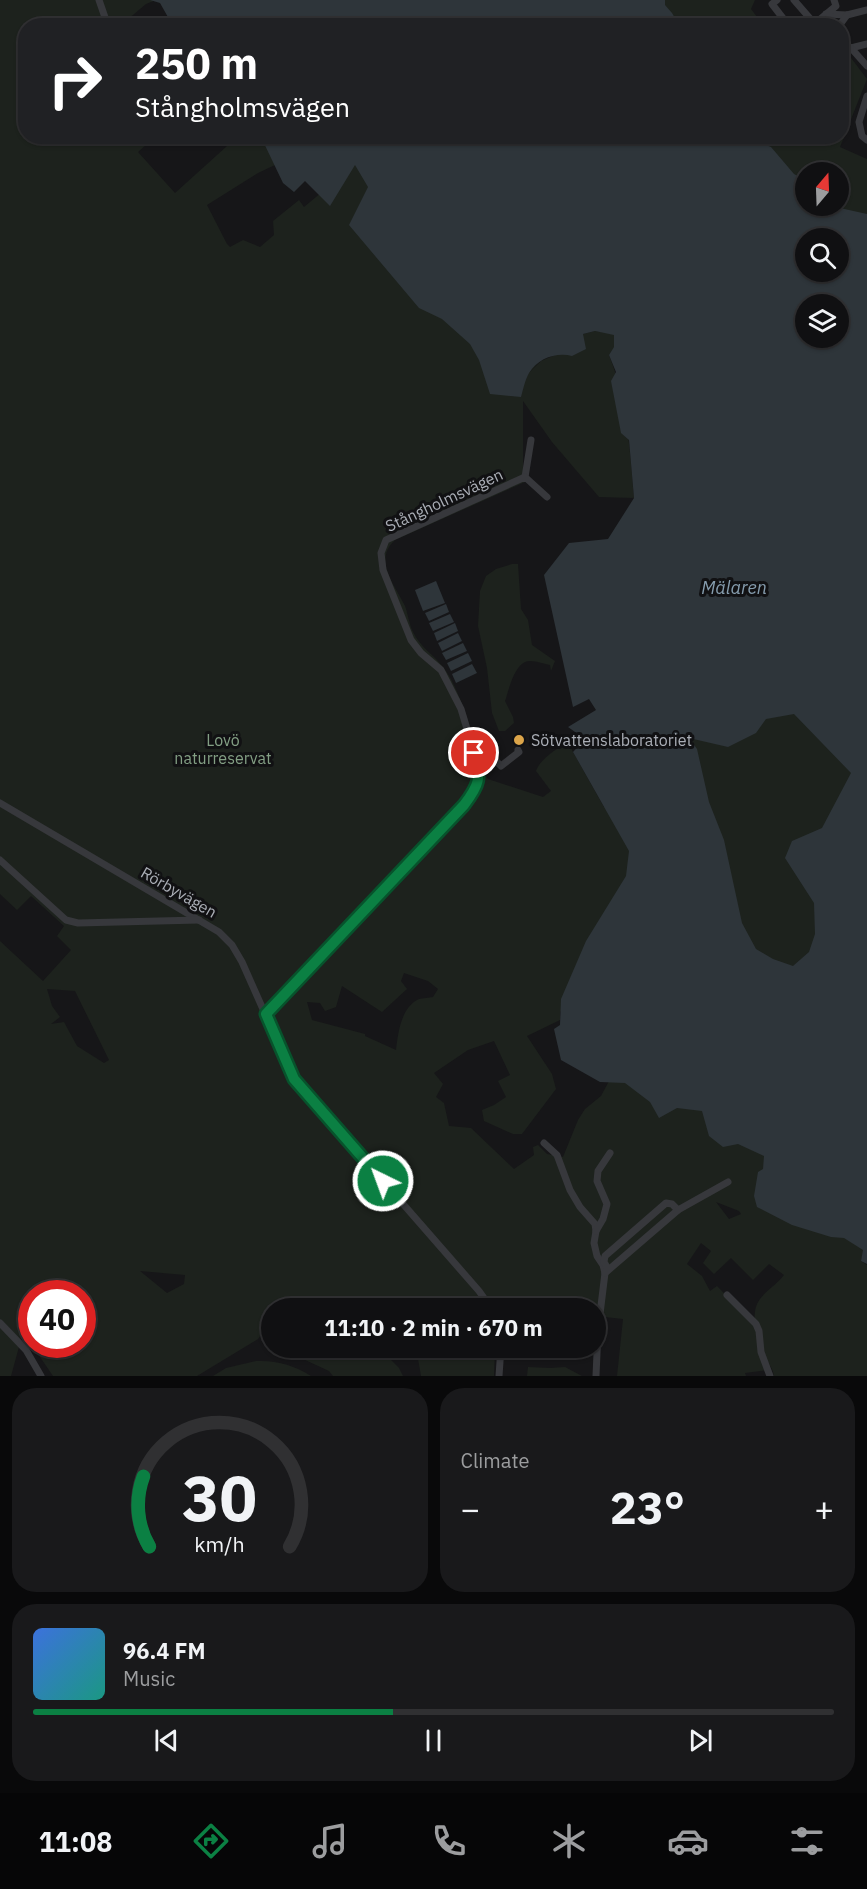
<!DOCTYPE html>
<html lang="en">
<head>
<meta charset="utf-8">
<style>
	body { margin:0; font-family:"IBM Plex Sans",sans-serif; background:#19191b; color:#f1f3f6; height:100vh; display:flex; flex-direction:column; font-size:22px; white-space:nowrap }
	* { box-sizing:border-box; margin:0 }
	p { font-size:20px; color:#9c9d9f }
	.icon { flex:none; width:33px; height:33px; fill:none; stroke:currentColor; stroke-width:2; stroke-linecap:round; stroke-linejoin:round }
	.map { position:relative; height:1376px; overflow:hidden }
	.side { display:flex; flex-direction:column; gap:12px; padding:12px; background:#09090a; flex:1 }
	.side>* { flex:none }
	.hud { position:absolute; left:18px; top:18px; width:831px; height:126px; border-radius:24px; box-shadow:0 2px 4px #0004,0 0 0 2px #303032; background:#202124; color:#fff; overflow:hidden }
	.needle { width:39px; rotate:19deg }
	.tools { position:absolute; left:795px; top:162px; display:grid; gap:12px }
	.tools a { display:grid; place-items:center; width:54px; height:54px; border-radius:50%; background:#101012; box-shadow:0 2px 4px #0004,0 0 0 2px #303032; font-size:30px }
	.speed { position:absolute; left:18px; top:1280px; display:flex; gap:12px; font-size:30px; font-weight:700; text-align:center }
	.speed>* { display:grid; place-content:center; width:78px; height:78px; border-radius:50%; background:#101012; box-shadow:0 2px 4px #0004,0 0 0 2px #303032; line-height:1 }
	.speed .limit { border:9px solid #d22; background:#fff; color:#111 }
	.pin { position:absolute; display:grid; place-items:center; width:51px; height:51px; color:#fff; margin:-26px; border:3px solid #fff; border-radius:50%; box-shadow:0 2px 6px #0007 }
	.me { position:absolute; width:66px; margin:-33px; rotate:318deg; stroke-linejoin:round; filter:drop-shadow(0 0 4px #0008) }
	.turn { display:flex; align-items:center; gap:21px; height:126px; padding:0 18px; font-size:27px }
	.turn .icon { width:78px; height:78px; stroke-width:2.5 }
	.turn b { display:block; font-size:42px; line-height:51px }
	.big { font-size:45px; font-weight:800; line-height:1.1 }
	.side .card { flex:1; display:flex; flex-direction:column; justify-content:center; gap:9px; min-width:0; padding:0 21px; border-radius:24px; background:#19191b }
	.side .dial { align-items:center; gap:0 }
	.dial svg { height:156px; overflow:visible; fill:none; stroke:#303032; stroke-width:7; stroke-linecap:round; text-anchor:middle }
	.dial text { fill:#f1f3f6; stroke:none }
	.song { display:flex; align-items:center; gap:18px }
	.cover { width:72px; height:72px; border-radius:9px; background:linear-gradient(135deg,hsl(220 70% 55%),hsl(170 70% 35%)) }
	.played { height:6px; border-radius:3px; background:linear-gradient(90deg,#0b8043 45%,#303032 45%) }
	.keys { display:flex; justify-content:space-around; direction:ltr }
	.heat { display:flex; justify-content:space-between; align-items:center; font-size:33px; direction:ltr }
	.side .tiles { flex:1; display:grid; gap:12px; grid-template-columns:1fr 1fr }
	.card:last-child { grid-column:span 2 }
	.trip { position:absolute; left:261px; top:1298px; width:345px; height:60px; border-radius:30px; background:#101012; box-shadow:0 2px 4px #0004,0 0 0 2px #303032; font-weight:800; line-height:60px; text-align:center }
	.dock { display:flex; height:96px; justify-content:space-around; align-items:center; background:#060607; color:#9c9d9f }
	.dock .icon { width:42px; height:42px }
	.dock .current { color:#0b8043 }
	.dock b { font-size:27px; color:#f1f3f6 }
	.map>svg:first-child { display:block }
	.green { fill:#1d221d; fill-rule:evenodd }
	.water { fill:#2e353a; fill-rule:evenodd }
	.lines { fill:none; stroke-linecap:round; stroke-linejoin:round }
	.minor { stroke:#37383c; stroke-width:7 }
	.route-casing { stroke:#07532c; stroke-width:15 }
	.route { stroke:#0b8043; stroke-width:10 }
	.poi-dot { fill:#dca54a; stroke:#111113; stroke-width:2 }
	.labels { text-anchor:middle; stroke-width:6; stroke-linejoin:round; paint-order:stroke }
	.street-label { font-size:16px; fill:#aaaeb6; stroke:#111113 }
	.park-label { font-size:16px; fill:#839f84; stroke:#111113 }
	.poi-label { font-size:16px; fill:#aaaeb6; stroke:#111113; text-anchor:start }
	.water-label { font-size:18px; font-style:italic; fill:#859cad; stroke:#111113 }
</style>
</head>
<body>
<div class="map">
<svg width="867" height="1376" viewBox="0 0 867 1376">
	<rect width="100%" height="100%" fill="#161618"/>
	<!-- green -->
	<g class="green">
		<path d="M0,0H156L146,4L121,25L26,26V136L155,137L138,152L175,193L237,137H524L867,567L831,1237H844L864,1250L861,1261L867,1265V1376H774C773,1368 767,1362 764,1354C759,1338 748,1315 760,1299C767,1290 777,1284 784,1275L769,1264L753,1280L731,1258L714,1274L703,1263L711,1251L701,1243L687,1264L702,1276L710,1291L717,1286L753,1323L758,1333L768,1370L745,1373L746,1376H617L623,1319L596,1316V1308H517L479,1304L481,1308H300L299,1303L286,1308H272L271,1321L258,1339L197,1376H53L23,1332L11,1376H0V941L43,981L71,950L57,936L64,926L31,896L17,910L0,894ZM294,156L322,192L304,207L299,200L273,221L274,235L260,247L243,240L230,247L227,244L207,205L258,173ZM585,312L627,333L640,510L604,807L568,743C557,748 540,759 536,771L551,791L543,797L488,779C473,756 474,733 464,709C459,696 452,678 443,667C434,655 420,647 413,632C409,624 408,614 405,606C394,584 373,560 395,540L525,482L523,475V401L552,442L599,497L634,498C630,451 627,400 609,355L614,348V334L595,331L583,334L560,353L541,361L529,373ZM404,973L428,981L438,989L433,997C429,998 423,998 419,999C401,1007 398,1033 396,1050L365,1036V1034L312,1020L307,1002L320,1003L325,1011L336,1007L342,986L382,1012L407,989L401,981ZM47,989L75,991L109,1060L104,1063L77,1046L64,1022L51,1024L60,1017L52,1006ZM560,1011L616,1068L601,1096L585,1109L578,1120L563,1157L547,1154L538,1145L533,1147L534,1155L514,1169L471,1128L449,1126L444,1103L436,1097L443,1084L434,1073L468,1050L494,1041L510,1075L498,1081L506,1097L494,1105L482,1110L484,1121L513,1134H522L556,1089L552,1074L527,1036L560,1020ZM716,1202L739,1211L741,1214L729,1219ZM140,1271L185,1275L184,1284L167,1293ZM32,1293H82V1344H32Z"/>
		<path d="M576,0H755L751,9L763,25H584Z"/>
		<path d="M842,46L867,79L840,147L867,159V308L779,276L656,137L842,136ZM806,172H838V206H806ZM806,238H838V272H806Z"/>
		<path d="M512,564H518L521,609L528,620L532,645L555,661L551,671L550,665C543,664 532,659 525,662C513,668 509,690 505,701L513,717L514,723L505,731H499L492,713L487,668L478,626L480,591L486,576L496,569Z"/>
		<path d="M292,1347H378L399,1368L403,1376H333L329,1371L290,1353Z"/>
		<path d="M416,1347H495L494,1376H421Z"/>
		<path d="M256,1361C276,1360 294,1365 311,1376H213L226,1368Z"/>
		<path d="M528,1367L550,1368L565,1367L582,1376H527Z"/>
	</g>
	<!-- water -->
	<g class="water">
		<path d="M150,0H665V5L672,13L679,25L173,26L160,3Z"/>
		<path d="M261,137H760L766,145L771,147L794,174L805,180L806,206H831L867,214V1264L861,1261L863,1250L844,1238L831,1237L792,1225L757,1207L754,1196L758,1172L763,1169L764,1156L738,1144L723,1147L709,1136L702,1111L677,1108L659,1118L650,1102L625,1083L600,1082L561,1060L554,1029L560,1025L561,999L586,941L626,876L629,851L573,752L585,739L568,727L596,710L589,699L573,707L544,575L569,543L608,539L634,498L629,440L621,433L611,381L616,372L609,355L614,347V335L595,331L583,334L586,349L572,356C557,352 538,358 529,373C525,380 523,390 521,397L490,394L479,360L470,344L442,319L419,308L349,225L368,187L355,165L330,206L305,181L294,192L283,183ZM806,238H838V272H806ZM806,304H838V338H806ZM794,714L851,773L822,828L792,841L785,858L814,903L815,934L809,952L793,966L773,959L756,949L742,923L724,840L709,802L697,749L689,738L728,747L756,733L766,719Z"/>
		<path d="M436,581L445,603L423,611L415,590Z"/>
		<path d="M446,604L449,612L429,621L425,613Z"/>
		<path d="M450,614L454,622L433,631L429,623Z"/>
		<path d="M455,623L458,631L437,641L434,633Z"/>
		<path d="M458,633L462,641L442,651L438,643Z"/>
		<path d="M463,643L467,651L446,660L442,653Z"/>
		<path d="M468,653L472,661L451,671L447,663Z"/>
		<path d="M472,664L477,673L456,683L452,674Z"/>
	</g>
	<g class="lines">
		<!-- minor -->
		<g class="minor">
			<path d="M99,0L108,26"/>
			<path d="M777,0L772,4L789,26"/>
			<path d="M794,0L814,23"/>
			<path d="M826,14L847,15L867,10"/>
			<path d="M812,26L836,6L834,0"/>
			<path d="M839,26L847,15"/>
			<path d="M842,42L851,48L867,44"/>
			<path d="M851,48L867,66"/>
			<path d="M867,96L859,122L862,136L867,140"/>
			<path d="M525,477L531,440"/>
			<path d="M478,770L494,759L501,766L519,752L518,750"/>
			<path d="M0,803L219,932L232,945L242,962L294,1079L479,1291L491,1308"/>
			<path d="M0,860L66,920L78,923L199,920"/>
			<path d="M266,1014L464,805L478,787V768L470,739L461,709L441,670L421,653L411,640L383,570L381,553L386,540L525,477L547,497"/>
			<path d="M544,1143L557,1155L570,1190L580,1207L595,1224L596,1231L594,1243L597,1256L603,1265L605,1273L598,1330L596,1376"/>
			<path d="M596,1231L603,1219L607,1204L597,1181L598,1171L610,1153"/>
			<path d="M607,1267L604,1262L605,1256L666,1203L672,1204L678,1210"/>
			<path d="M605,1273L678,1210L728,1182"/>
			<path d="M727,1295L756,1324L759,1331L761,1352L770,1376"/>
			<path d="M0,1323L26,1350L41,1376"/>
			<path d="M499,1376L501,1347"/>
		</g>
	</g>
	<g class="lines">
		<defs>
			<path id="route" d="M383,1181L294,1079L266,1014L464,805C480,784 481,779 474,753"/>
		</defs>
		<!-- route casing -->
		<use href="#route" class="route-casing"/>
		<!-- route -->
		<use href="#route" class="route"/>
	</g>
	<!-- markers -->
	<circle class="poi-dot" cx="519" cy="740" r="6"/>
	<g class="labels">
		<!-- street labels -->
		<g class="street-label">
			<text transform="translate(444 500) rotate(-25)" y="6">Stångholmsvägen</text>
			<text transform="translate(179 892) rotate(30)" y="6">Rörbyvägen</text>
		</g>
		<!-- park labels -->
		<g class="park-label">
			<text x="223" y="746">Lovö<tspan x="223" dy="18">naturreservat</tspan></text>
		</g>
		<!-- poi labels -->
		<g class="poi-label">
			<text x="531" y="746">Sötvattenslaboratoriet</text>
		</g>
		<!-- water labels -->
		<g class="water-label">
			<text x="734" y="594">Mälaren</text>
		</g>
	</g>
</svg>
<div class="tools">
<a><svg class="needle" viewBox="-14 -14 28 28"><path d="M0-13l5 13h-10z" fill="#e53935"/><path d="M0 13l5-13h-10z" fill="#9c9d9f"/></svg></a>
<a><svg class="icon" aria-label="search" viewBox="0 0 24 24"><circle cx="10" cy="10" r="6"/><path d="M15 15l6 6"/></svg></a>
<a><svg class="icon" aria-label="layers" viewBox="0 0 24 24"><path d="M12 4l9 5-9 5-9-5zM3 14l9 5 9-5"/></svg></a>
</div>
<div class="speed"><div class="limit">40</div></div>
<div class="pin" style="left:474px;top:753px;background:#d93025"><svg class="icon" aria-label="arrive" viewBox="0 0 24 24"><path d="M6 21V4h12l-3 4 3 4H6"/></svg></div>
<svg class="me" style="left:383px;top:1181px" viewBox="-20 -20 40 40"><circle r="17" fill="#0b8043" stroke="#fff" stroke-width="3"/><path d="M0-11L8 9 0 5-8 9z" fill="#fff"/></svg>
<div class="trip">11:10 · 2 min · 670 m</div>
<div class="hud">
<div class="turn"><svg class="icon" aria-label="right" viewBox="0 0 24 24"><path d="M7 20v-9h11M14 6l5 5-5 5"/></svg><div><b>250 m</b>Stångholmsvägen</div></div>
</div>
</div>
<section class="side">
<div class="tiles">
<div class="card dial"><svg viewBox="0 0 100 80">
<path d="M14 69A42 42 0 1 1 86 69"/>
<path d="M14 69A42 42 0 0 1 11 33" stroke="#0b8043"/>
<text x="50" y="56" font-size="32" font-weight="700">30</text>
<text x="50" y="72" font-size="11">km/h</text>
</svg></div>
<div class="card"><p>Climate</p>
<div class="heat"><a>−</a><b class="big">23°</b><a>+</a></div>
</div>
<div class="card">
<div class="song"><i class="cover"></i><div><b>96.4 FM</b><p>Music</p></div></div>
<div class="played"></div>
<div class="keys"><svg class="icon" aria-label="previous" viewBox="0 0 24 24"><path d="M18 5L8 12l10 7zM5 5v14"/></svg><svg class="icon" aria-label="pause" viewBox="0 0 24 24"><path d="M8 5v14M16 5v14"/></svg><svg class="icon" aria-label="next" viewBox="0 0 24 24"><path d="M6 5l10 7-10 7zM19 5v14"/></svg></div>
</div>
</div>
</section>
<nav class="dock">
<b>11:08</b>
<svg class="icon current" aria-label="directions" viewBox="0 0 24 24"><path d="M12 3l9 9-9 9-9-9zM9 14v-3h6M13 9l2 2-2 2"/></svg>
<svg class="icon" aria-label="music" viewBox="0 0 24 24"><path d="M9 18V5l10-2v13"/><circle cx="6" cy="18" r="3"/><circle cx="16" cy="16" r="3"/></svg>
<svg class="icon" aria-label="phone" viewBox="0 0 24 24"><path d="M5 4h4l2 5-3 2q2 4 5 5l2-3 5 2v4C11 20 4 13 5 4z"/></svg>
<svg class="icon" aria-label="climate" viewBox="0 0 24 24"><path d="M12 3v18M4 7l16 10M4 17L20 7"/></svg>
<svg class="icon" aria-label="car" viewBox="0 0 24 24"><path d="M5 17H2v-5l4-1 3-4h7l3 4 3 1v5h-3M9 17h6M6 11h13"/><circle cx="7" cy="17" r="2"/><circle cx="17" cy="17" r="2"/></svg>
<svg class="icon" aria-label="filters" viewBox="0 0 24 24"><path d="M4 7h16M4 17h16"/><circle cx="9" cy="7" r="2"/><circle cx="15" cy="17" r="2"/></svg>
</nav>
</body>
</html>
